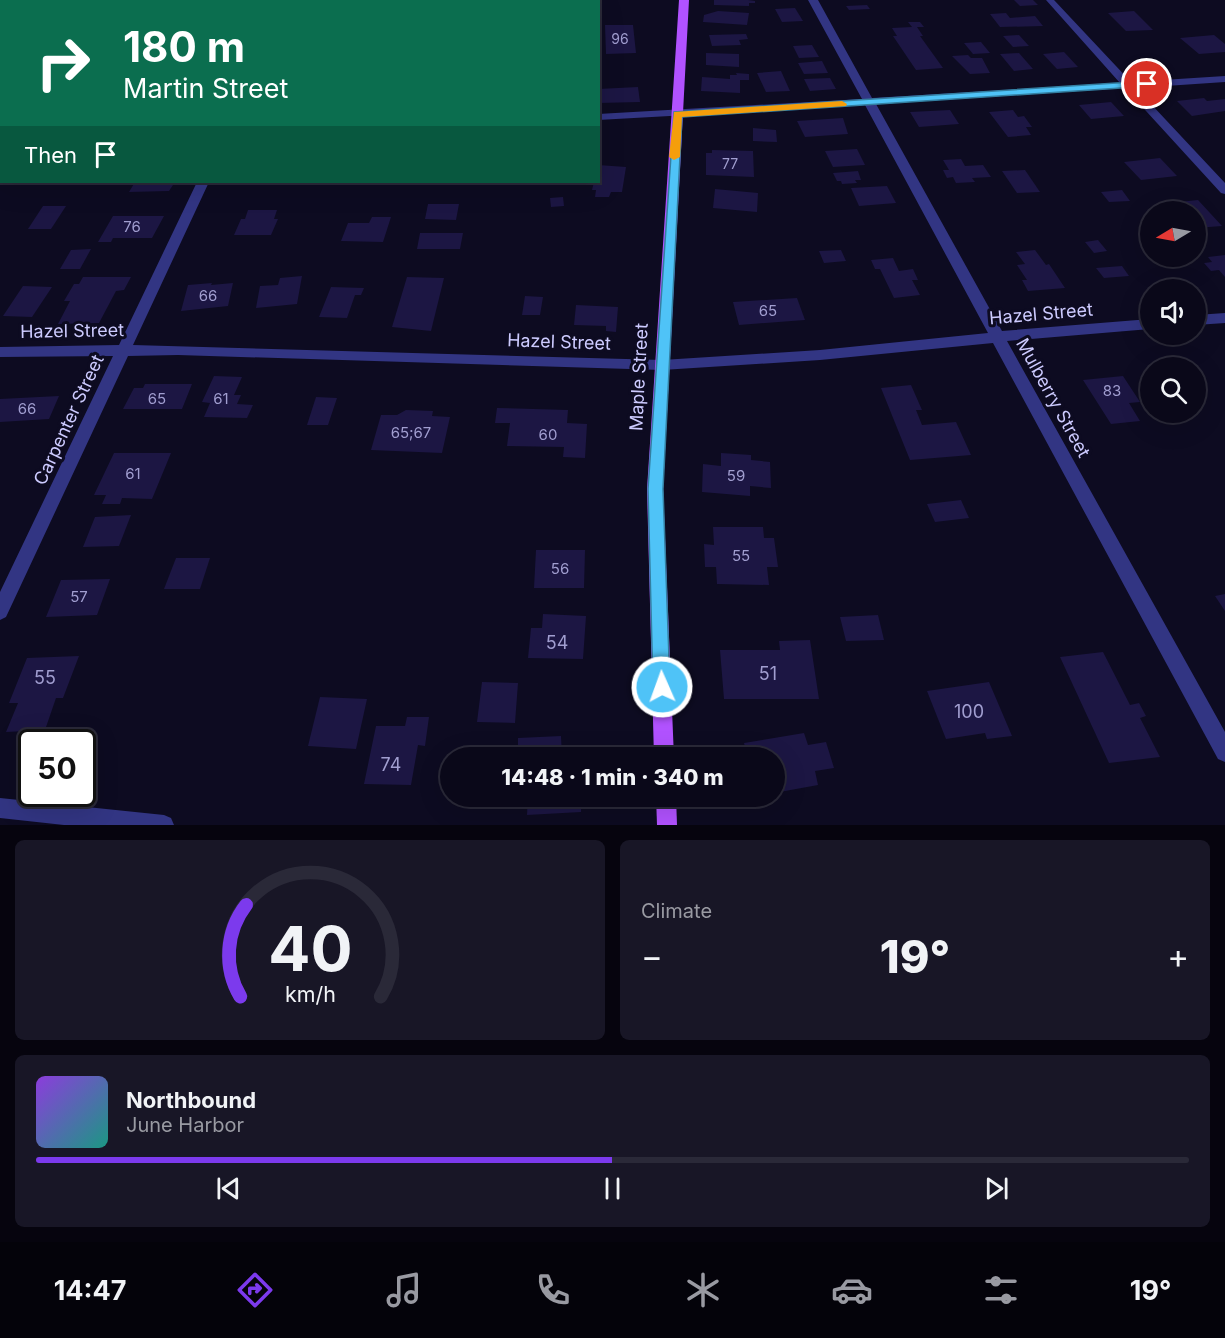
<!DOCTYPE html>
<html lang="en">
<head>
<meta charset="utf-8">
<style>
	body { margin:0; font-family:Inter,sans-serif; background:#181626; color:#f1f3f6; height:100vh; display:flex; flex-direction:column; font-size:22px; white-space:nowrap }
	* { box-sizing:border-box; margin:0 }
	p { font-size:20px; color:#999aa2 }
	.icon { flex:none; width:33px; height:33px; fill:none; stroke:currentColor; stroke-width:2; stroke-linecap:round; stroke-linejoin:round }
	.map { position:relative; height:825px; overflow:hidden }
	.panel { display:flex; flex-direction:column; gap:15px; padding:15px; background:#06040e; flex:1 }
	.panel>* { flex:none }
	.banner { position:absolute; left:0px; top:0px; width:600px; height:183px; box-shadow:0 6px 24px #0002,0 0 0 2px #2a2938; background:#0b6e4f; color:#fff; overflow:hidden }
	.needle { width:39px; rotate:260deg }
	.tools { position:absolute; left:1140px; top:201px; display:grid; gap:12px }
	.tools a { display:grid; place-items:center; width:66px; height:66px; border-radius:50%; background:#0a0819; box-shadow:0 6px 24px #0002,0 0 0 2px #2a2938; font-size:30px }
	.speed { position:absolute; left:18px; top:729px; display:flex; gap:12px; font-size:30px; font-weight:700; text-align:center }
	.speed>* { display:grid; place-content:center; width:78px; height:78px; border-radius:50%; background:#0a0819; box-shadow:0 6px 24px #0002,0 0 0 2px #2a2938; line-height:1 }
	.speed .limit { border:3px solid #111; border-radius:9px; background:#fff; color:#111 }
	.pin { position:absolute; display:grid; place-items:center; width:51px; height:51px; color:#fff; margin:-26px; border:3px solid #fff; border-radius:50%; box-shadow:0 2px 6px #0007 }
	.me { position:absolute; width:66px; margin:-33px; rotate:358deg; stroke-linejoin:round; filter:drop-shadow(0 0 4px #0008) }
	.turn { display:flex; align-items:center; gap:21px; height:126px; padding:0 24px; font-size:27px }
	.turn .icon { width:78px; height:78px; stroke-width:2.5 }
	.turn b { display:block; font-size:42px; line-height:51px }
	.then { display:flex; align-items:center; height:57px; padding:0 24px; background:#0003; gap:12px; font-size:22px }
	.big { font-size:45px; font-weight:800; line-height:1.1 }
	.panel .widget { flex:1; display:flex; flex-direction:column; justify-content:center; gap:9px; min-width:0; padding:0 21px; border-radius:9px; background:#181626 }
	.panel .dial { align-items:center; gap:0 }
	.dial svg { height:156px; overflow:visible; fill:none; stroke:#2a2938; stroke-width:7; stroke-linecap:round; text-anchor:middle }
	.dial text { fill:#f1f3f6; stroke:none }
	.song { display:flex; align-items:center; gap:18px }
	.cover { width:72px; height:72px; border-radius:9px; background:linear-gradient(135deg,hsl(270 70% 55%),hsl(170 70% 35%)) }
	.played { height:6px; border-radius:3px; background:linear-gradient(90deg,#7c3aed 50%,#2a2938 50%) }
	.keys { display:flex; justify-content:space-around; direction:ltr }
	.heat { display:flex; justify-content:space-between; align-items:center; font-size:33px; direction:ltr }
	.panel .tiles { flex:1; display:grid; gap:15px; grid-template-columns:1fr 1fr }
	.widget:last-child { grid-column:span 2 }
	.trip { position:absolute; left:440px; top:747px; width:345px; height:60px; border-radius:30px; background:#0a0819; box-shadow:0 6px 24px #0002,0 0 0 2px #2a2938; font-weight:800; line-height:60px; text-align:center }
	.menu { display:flex; height:96px; justify-content:space-around; align-items:center; background:#04030a; color:#999aa2 }
	.menu .icon { width:42px; height:42px }
	.menu .selected { color:#7c3aed }
	.menu b { font-size:27px; color:#f1f3f6 }
	.map>svg:first-child { display:block }
	.building { fill:#1c1643 }
	.lines { fill:none; stroke-linecap:round; stroke-linejoin:round }
	.minor { fill:#323583; fill-rule:evenodd }
	.major { fill:#b152ff; fill-rule:evenodd }
	.route { fill:#4fc3f7; stroke:#337fa1; stroke-width:1.5 }
	.slow { fill:#f59e0b }
	.labels { text-anchor:middle; stroke-width:6; stroke-linejoin:round; paint-order:stroke }
	.far-number-label { font-size:14px; fill:#a19ed0 }
	.number-label { font-size:15px; fill:#a19ed0 }
	.street-label { font-size:18px; fill:#cdcbff; stroke:#0d0b21 }
	.near-number-label { font-size:18px; fill:#a19ed0 }
</style>
</head>
<body>
<div class="map">
<svg width="1225" height="825" viewBox="0 0 1225 825">
	<rect width="100%" height="100%" fill="#0d0b21"/>
	<!-- building -->
	<g class="building">
		<path d="M714,0H748L755,1V3H749V6L714,5Z"/>
		<path d="M1014,0H1033L1038,5L1020,6Z"/>
		<path d="M867,5L870,9L849,10L846,6Z"/>
		<path d="M795,8L803,21L782,22L775,9Z"/>
		<path d="M718,11L749,13L747,25L703,22L704,15Z"/>
		<path d="M1134,11L1153,30L1126,31L1108,13Z"/>
		<path d="M1006,13L1010,18L1035,16L1043,26L1000,27L990,14Z"/>
		<path d="M908,22H920L924,27H917L923,36H920L943,68L916,70L893,36H897L892,28L912,27Z"/>
		<path d="M605,25H633L636,53L606,54Z"/>
		<path d="M746,34L748,39L739,40L741,45L712,46L709,35Z"/>
		<path d="M1019,35L1029,46L1013,47L1003,36Z"/>
		<path d="M1214,35L1225,44V52L1199,54L1180,38Z"/>
		<path d="M981,42L990,53L973,54L964,43Z"/>
		<path d="M812,45L819,57L799,58L793,46Z"/>
		<path d="M1064,52L1078,67L1057,69L1043,54Z"/>
		<path d="M706,53L739,54V67L706,65Z"/>
		<path d="M1019,53L1033,69L1014,71L1000,54Z"/>
		<path d="M968,55L971,58H982L990,73L970,74L952,56Z"/>
		<path d="M822,61L828,73L804,74L798,63Z"/>
		<path d="M781,71L790,91L766,92L757,73Z"/>
		<path d="M736,73L749,74V80H740V93L701,91L702,77L730,79V75H737Z"/>
		<path d="M830,78L836,89L810,91L804,79Z"/>
		<path d="M638,87L640,102L598,103V89Z"/>
		<path d="M1204,98L1207,101L1225,99V111L1192,116L1177,101Z"/>
		<path d="M1111,102L1124,116L1091,119L1079,105Z"/>
		<path d="M950,110L959,124L919,127L910,112Z"/>
		<path d="M1013,110L1018,117L1024,116L1032,127H1026L1031,135L1008,137L989,112Z"/>
		<path d="M843,118L848,134L805,137L797,121Z"/>
		<path d="M753,128L776,130L777,142L753,141Z"/>
		<path d="M857,149L865,165L833,167L825,151Z"/>
		<path d="M712,150L753,151L754,177L706,175V153H712Z"/>
		<path d="M1160,158L1177,176L1141,180L1124,162Z"/>
		<path d="M961,159L965,166L983,165L991,177L972,178L975,182L956,183L953,177L947,178L943,170H949L943,160Z"/>
		<path d="M598,165L626,167L622,192H611L609,197H595L596,190H592L594,182H598Z"/>
		<path d="M1025,170L1040,192L1017,193L1002,171Z"/>
		<path d="M858,171L861,180H855L857,183L842,184L841,181H837L833,173Z"/>
		<path d="M135,182H175L169,191L129,192Z"/>
		<path d="M887,186L896,203L859,206L851,188Z"/>
		<path d="M715,189L758,193L757,212L713,208Z"/>
		<path d="M1122,190L1130,201L1109,202L1101,192Z"/>
		<path d="M563,197L564,206L551,207L550,198Z"/>
		<path d="M1198,200L1222,226L1196,228V212H1167L1160,204Z"/>
		<path d="M428,204H459L456,220L425,219Z"/>
		<path d="M43,206H66L51,229H28Z"/>
		<path d="M248,210H277L274,219H278L271,235H234L241,219H245Z"/>
		<path d="M113,216H164L152,238H113L111,242H98Z"/>
		<path d="M372,217H391L383,242L341,241L348,223H369Z"/>
		<path d="M420,233H463L460,249H417Z"/>
		<path d="M1098,240L1107,251L1094,253L1085,242Z"/>
		<path d="M91,249L80,269H60L71,250Z"/>
		<path d="M841,250L846,261L824,263L819,251Z"/>
		<path d="M1035,250L1046,265L1049,264L1065,288L1028,291L1022,280H1027L1017,265L1025,264L1016,252Z"/>
		<path d="M1225,255V277L1219,270L1211,271L1204,263L1212,262L1208,257Z"/>
		<path d="M893,258L899,271L913,269L918,280H912L920,295L894,298L880,269H875L871,260Z"/>
		<path d="M1122,266L1129,276L1104,278L1096,268Z"/>
		<path d="M302,276L297,304L256,308L260,286L278,285L280,278Z"/>
		<path d="M83,277H131L124,290L116,291L99,323L58,324L70,301H64L74,284H79Z"/>
		<path d="M407,277L444,278L431,331L392,327Z"/>
		<path d="M212,283L211,285L233,283L228,306L181,311L188,285Z"/>
		<path d="M23,286L52,287L32,317L3,316Z"/>
		<path d="M331,287L364,288L361,295H355L347,318L319,317Z"/>
		<path d="M525,296L543,297L540,315H522Z"/>
		<path d="M797,298L805,320L739,325L733,302Z"/>
		<path d="M576,305L618,307L616,332L606,331V326L574,325Z"/>
		<path d="M214,376L242,377L234,395H241L237,404L253,405L247,418L204,417L210,403L202,402Z"/>
		<path d="M1123,376L1140,402L1129,403L1140,421L1111,424L1083,380Z"/>
		<path d="M145,384H192L182,409H123L134,388H143Z"/>
		<path d="M911,385L922,410H916L922,425L956,422L971,455L910,460L881,388Z"/>
		<path d="M59,396L49,419L0,422V399Z"/>
		<path d="M316,397L337,398L328,425H307Z"/>
		<path d="M497,408L568,410L567,423L587,424L585,458L563,457L564,447L507,446L510,423H495Z"/>
		<path d="M406,410L433,411L432,416L450,417L442,453L371,450L381,415H397Z"/>
		<path d="M114,453H171L152,499L122,498L120,504H102L106,495H94Z"/>
		<path d="M721,453L751,455V460L770,462L771,488L750,486V496L702,492L703,464L721,466Z"/>
		<path d="M961,500L969,518L935,522L927,504Z"/>
		<path d="M131,515L119,546L83,547L95,517Z"/>
		<path d="M713,527H763L764,538H774L778,567H767L769,585L717,584L716,567H705L704,544L714,545Z"/>
		<path d="M536,550H585L584,588H534Z"/>
		<path d="M176,558H210L200,589H164Z"/>
		<path d="M110,579L97,615L46,617L61,580Z"/>
		<path d="M1225,594V611L1215,596Z"/>
		<path d="M543,614L586,616L583,659L528,658L531,628H542Z"/>
		<path d="M878,615L884,640L846,641L840,617Z"/>
		<path d="M810,640L819,699H724L720,650H780L779,641Z"/>
		<path d="M1103,652L1130,705L1139,703L1146,716L1140,718L1160,757L1109,763L1060,657Z"/>
		<path d="M79,656L63,698H56L45,730L6,732L18,703H9L27,658Z"/>
		<path d="M482,682L518,683L515,723L477,722Z"/>
		<path d="M989,682L1012,736L987,739L985,733L946,739L927,691Z"/>
		<path d="M320,697L367,699L356,749L308,746Z"/>
		<path d="M407,717H429L425,746L418,745L411,785L364,784L376,726H405Z"/>
		<path d="M804,733L808,745L826,742L834,768L815,771L818,785L774,793V758H748L744,743Z"/>
		<path d="M561,736L562,758H518V738Z"/>
		<path d="M528,796H581V812L527,815Z"/>
	</g>
	<g class="lines">
		<!-- minor -->
		<g class="minor">
			<rect x="102" y="0" width="10" height="2"/>
			<path d="M243,0H253L242,2Z"/>
			<path d="M808,0H818L872,98L1120,83L1046,0H1054L1131,82L1225,76V82L1136,88L1225,183V194L1221,193L1125,88L876,104L1002,331L1150,319V329L1007,341L1225,732V762L1218,759L993,343L820,360L662,370L178,355L128,356L6,617L0,620V592L113,356L0,357V347L119,345L197,182H209L133,345L662,360L820,350L988,333L865,105L598,120V114L862,99Z"/>
			<rect x="0" y="39" width="2" height="6"/>
			<rect x="0" y="128" width="2" height="6"/>
			<path d="M1225,313V323L1196,325V315Z"/>
			<path d="M0,798L164,815L171,818L174,825H64L0,818Z"/>
		</g>
		<!-- major -->
		<g class="major">
			<path d="M679,0H689L663,489L674,758H654L647,489Z"/>
			<path d="M656,796H676L677,825H657Z"/>
		</g>
	</g>
	<!-- route -->
	<path class="route" d="M1147,81L1151,82V86L682,117L663,489L670,687L668,693L662,695L655,693L653,687L648,489L674,112Z"/>
	<!-- slow -->
	<path class="slow" d="M842,101L847,104L846,106L682,117L680,157L674,160L669,157L674,112Z"/>
	<g class="labels">
		<!-- far-number labels -->
		<g class="far-number-label">
			<text x="620" y="44">96</text>
			<text x="730" y="169">77</text>
		</g>
		<!-- number labels -->
		<g class="number-label">
			<text x="132" y="232">76</text>
			<text x="208" y="301">66</text>
			<text x="768" y="316">65</text>
			<text x="1112" y="396">83</text>
			<text x="157" y="404">65</text>
			<text x="221" y="404">61</text>
			<text x="27" y="414">66</text>
			<text x="411" y="438">65;67</text>
			<text x="548" y="440">60</text>
			<text x="133" y="479">61</text>
			<text x="736" y="481">59</text>
			<text x="741" y="561">55</text>
			<text x="560" y="574">56</text>
			<text x="79" y="602">57</text>
		</g>
		<!-- street labels -->
		<g class="street-label">
			<text transform="translate(1041 314) rotate(-5)" y="6">Hazel Street</text>
			<text transform="translate(72 331) rotate(-1)" y="6">Hazel Street</text>
			<text transform="translate(559 342) rotate(2)" y="6">Hazel Street</text>
			<text transform="translate(639 377) rotate(-87)" y="6">Maple Street</text>
			<text transform="translate(1053 398) rotate(61)" y="6">Mulberry Street</text>
			<text transform="translate(69 420) rotate(-65)" y="6">Carpenter Street</text>
		</g>
		<!-- near-number labels -->
		<g class="near-number-label">
			<text x="557" y="649">54</text>
			<text x="768" y="680">51</text>
			<text x="45" y="684">55</text>
			<text x="969" y="718">100</text>
			<text x="391" y="771">74</text>
		</g>
	</g>
</svg>
<div class="tools">
<a><svg class="needle" viewBox="-14 -14 28 28"><path d="M0-13l5 13h-10z" fill="#e53935"/><path d="M0 13l5-13h-10z" fill="#999aa2"/></svg></a>
<a><svg class="icon" aria-label="sound" viewBox="0 0 24 24"><path d="M4 9h4l5-4v14l-5-4H4zM17 9q2 3 0 6"/></svg></a>
<a><svg class="icon" aria-label="search" viewBox="0 0 24 24"><circle cx="10" cy="10" r="6"/><path d="M15 15l6 6"/></svg></a>
</div>
<div class="speed"><div class="limit">50</div></div>
<div class="pin" style="left:1147px;top:84px;background:#d93025"><svg class="icon" aria-label="arrive" viewBox="0 0 24 24"><path d="M6 21V4h12l-3 4 3 4H6"/></svg></div>
<svg class="me" style="left:662px;top:687px" viewBox="-20 -20 40 40"><circle r="17" fill="#4fc3f7" stroke="#fff" stroke-width="3"/><path d="M0-11L8 9 0 5-8 9z" fill="#fff"/></svg>
<div class="trip">14:48 · 1 min · 340 m</div>
<div class="banner">
<div class="turn"><svg class="icon" aria-label="right" viewBox="0 0 24 24"><path d="M7 20v-9h11M14 6l5 5-5 5"/></svg><div><b>180 m</b>Martin Street</div></div>
<div class="then">Then<svg class="icon" aria-label="arrive" viewBox="0 0 24 24"><path d="M6 21V4h12l-3 4 3 4H6"/></svg></div>
</div>
</div>
<section class="panel">
<div class="tiles">
<div class="widget dial"><svg viewBox="0 0 100 80">
<path d="M14 69A42 42 0 1 1 86 69"/>
<path d="M14 69A42 42 0 0 1 17 22" stroke="#7c3aed"/>
<text x="50" y="56" font-size="32" font-weight="700">40</text>
<text x="50" y="72" font-size="11">km/h</text>
</svg></div>
<div class="widget"><p>Climate</p>
<div class="heat"><a>−</a><b class="big">19°</b><a>+</a></div>
</div>
<div class="widget">
<div class="song"><i class="cover"></i><div><b>Northbound</b><p>June Harbor</p></div></div>
<div class="played"></div>
<div class="keys"><svg class="icon" aria-label="previous" viewBox="0 0 24 24"><path d="M18 5L8 12l10 7zM5 5v14"/></svg><svg class="icon" aria-label="pause" viewBox="0 0 24 24"><path d="M8 5v14M16 5v14"/></svg><svg class="icon" aria-label="next" viewBox="0 0 24 24"><path d="M6 5l10 7-10 7zM19 5v14"/></svg></div>
</div>
</div>
</section>
<nav class="menu">
<b>14:47</b>
<svg class="icon selected" aria-label="directions" viewBox="0 0 24 24"><path d="M12 3l9 9-9 9-9-9zM9 14v-3h6M13 9l2 2-2 2"/></svg>
<svg class="icon" aria-label="music" viewBox="0 0 24 24"><path d="M9 18V5l10-2v13"/><circle cx="6" cy="18" r="3"/><circle cx="16" cy="16" r="3"/></svg>
<svg class="icon" aria-label="phone" viewBox="0 0 24 24"><path d="M5 4h4l2 5-3 2q2 4 5 5l2-3 5 2v4C11 20 4 13 5 4z"/></svg>
<svg class="icon" aria-label="climate" viewBox="0 0 24 24"><path d="M12 3v18M4 7l16 10M4 17L20 7"/></svg>
<svg class="icon" aria-label="car" viewBox="0 0 24 24"><path d="M5 17H2v-5l4-1 3-4h7l3 4 3 1v5h-3M9 17h6M6 11h13"/><circle cx="7" cy="17" r="2"/><circle cx="17" cy="17" r="2"/></svg>
<svg class="icon" aria-label="filters" viewBox="0 0 24 24"><path d="M4 7h16M4 17h16"/><circle cx="9" cy="7" r="2"/><circle cx="15" cy="17" r="2"/></svg>
<b>19°</b>
</nav>
</body>
</html>
